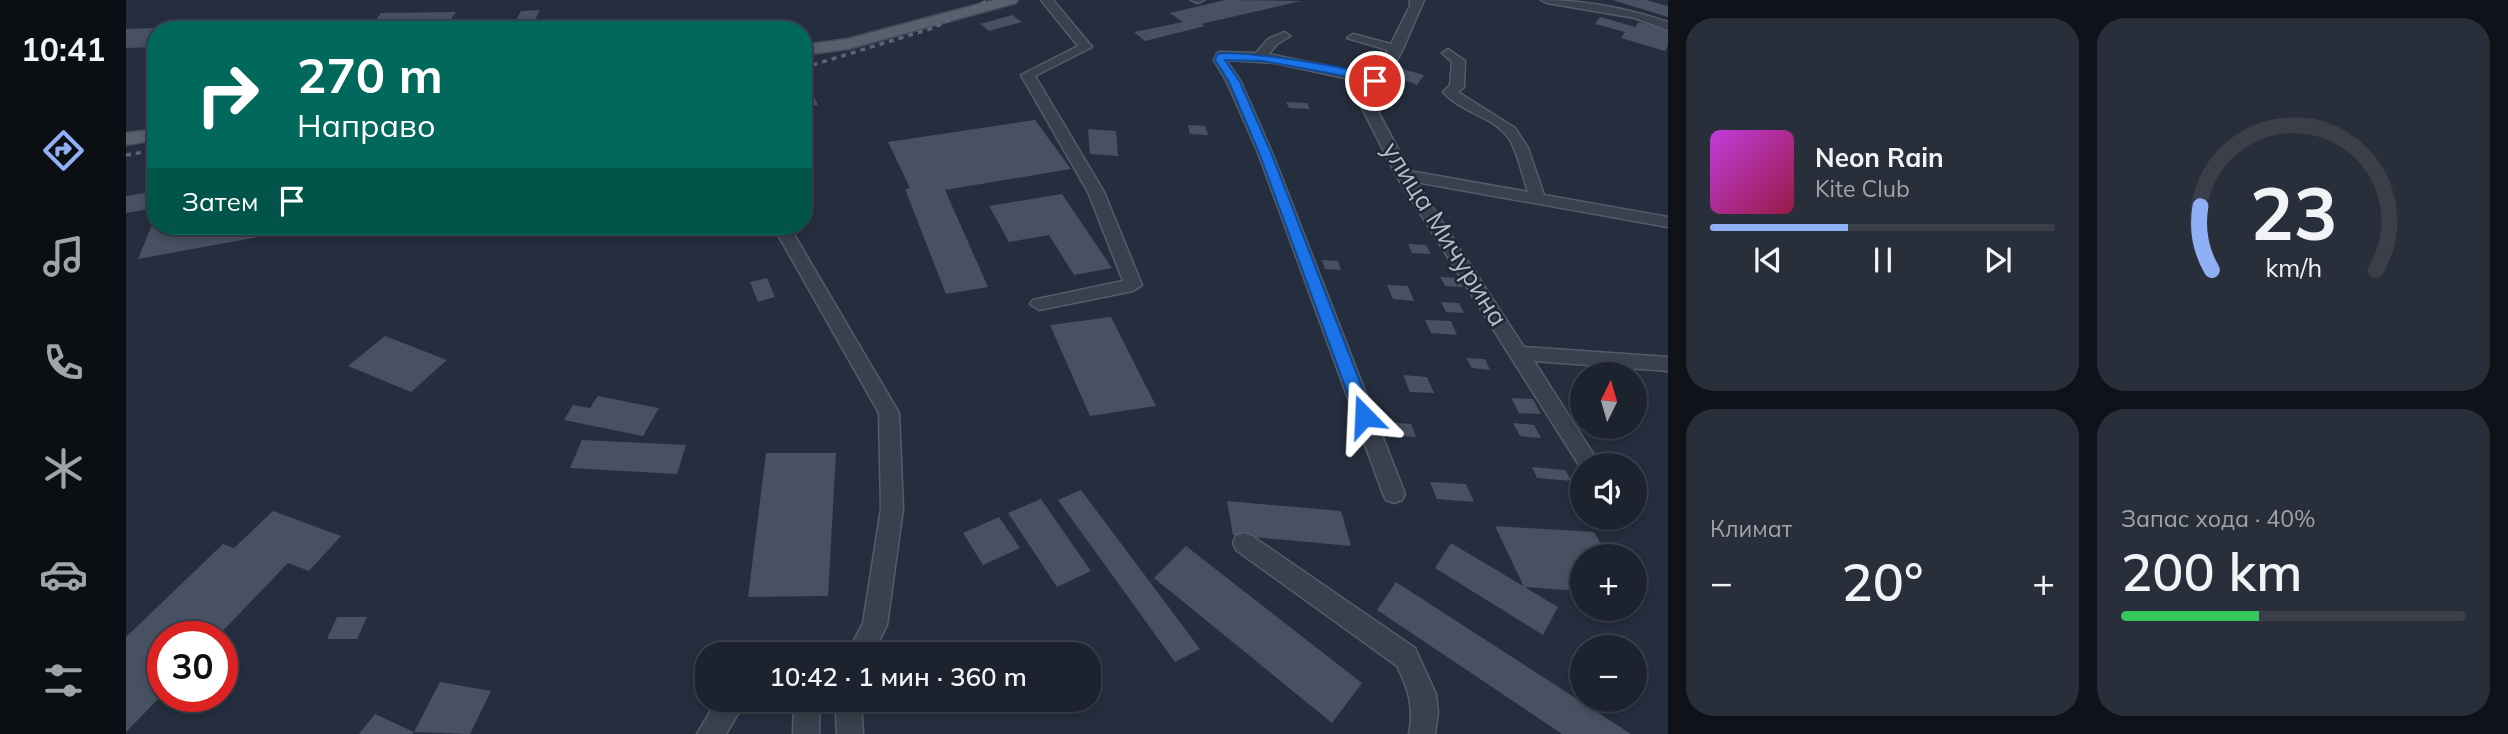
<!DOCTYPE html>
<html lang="ru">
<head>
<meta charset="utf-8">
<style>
	body { margin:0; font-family:Mulish,sans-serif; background:#292f3a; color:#f1f3f6; height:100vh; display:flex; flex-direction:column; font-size:26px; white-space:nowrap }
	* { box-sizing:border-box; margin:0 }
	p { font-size:23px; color:#a0a4aa }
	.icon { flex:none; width:38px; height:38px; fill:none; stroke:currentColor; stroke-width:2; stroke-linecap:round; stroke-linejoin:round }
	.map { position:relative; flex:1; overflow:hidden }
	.details { display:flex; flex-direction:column; gap:18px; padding:18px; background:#0f1319; width:840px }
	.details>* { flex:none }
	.banner { position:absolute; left:21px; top:21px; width:665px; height:214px; border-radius:28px; box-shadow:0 4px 10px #0003,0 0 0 2px #3a3f4a; background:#00695c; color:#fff; overflow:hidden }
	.needle { width:46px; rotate:5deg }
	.buttons { position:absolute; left:1444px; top:362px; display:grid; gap:14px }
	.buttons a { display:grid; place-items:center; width:77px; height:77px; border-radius:50%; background:#1c222e; box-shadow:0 4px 10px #0003,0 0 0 2px #3a3f4a; font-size:35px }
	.speed { position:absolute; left:21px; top:621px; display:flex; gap:14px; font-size:35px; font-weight:700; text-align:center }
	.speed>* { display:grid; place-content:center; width:91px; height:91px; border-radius:50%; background:#1c222e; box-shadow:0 4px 10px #0003,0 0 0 2px #3a3f4a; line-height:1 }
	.speed .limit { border:10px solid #d22; background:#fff; color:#111 }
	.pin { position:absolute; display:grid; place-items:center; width:60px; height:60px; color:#fff; margin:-30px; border:4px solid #fff; border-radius:50%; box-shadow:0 2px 7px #0007 }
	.me { position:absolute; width:77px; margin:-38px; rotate:339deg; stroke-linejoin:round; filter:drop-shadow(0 0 5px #0008) }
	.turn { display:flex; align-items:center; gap:24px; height:147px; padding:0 35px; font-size:32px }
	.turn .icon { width:91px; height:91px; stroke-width:2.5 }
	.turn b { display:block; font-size:49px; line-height:60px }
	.then { display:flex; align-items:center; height:66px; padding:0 35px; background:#0003; gap:14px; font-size:26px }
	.big { font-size:52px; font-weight:600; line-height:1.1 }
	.details .card { flex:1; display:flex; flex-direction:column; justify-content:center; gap:10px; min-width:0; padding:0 24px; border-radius:28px; background:#292f3a }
	.details .dial { align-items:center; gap:0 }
	.dial svg { height:182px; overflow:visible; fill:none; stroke:#3a3f4a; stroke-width:7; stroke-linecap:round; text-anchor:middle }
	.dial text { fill:#f1f3f6; stroke:none }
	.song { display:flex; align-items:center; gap:21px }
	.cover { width:84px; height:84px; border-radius:10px; background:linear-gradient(135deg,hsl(290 70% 55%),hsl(340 70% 35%)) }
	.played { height:7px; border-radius:4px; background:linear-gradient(90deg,#8fb0f4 40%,#3a3f4a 40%) }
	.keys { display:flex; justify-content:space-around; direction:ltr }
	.heat { display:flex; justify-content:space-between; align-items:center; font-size:38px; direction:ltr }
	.charge { height:10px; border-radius:5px; background:linear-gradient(90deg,#34c759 40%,#3a3f4a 0) }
	.details .tiles { flex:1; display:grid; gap:18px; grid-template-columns:repeat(2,1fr) }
	.trip { position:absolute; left:569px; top:642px; width:406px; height:70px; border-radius:28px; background:#1c222e; box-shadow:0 4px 10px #0003,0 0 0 2px #3a3f4a; font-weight:600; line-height:70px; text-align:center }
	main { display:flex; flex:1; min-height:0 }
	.dock { display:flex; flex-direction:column; width:126px; justify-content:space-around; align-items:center; background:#0b0e12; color:#a0a4aa }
	.dock .icon { width:49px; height:49px }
	.dock .selected { color:#8fb0f4 }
	.dock b { font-size:32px; color:#f1f3f6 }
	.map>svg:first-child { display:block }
	.building { fill:#475162 }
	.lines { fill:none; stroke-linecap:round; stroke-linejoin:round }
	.minor-casing { stroke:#545c69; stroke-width:3 }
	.major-casing { stroke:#434a57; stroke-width:3 }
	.minor { fill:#39414e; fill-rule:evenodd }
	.major { fill:#57606e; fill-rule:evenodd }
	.rail { stroke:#5c6475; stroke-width:3.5; stroke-dasharray:5 5; stroke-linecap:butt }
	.route { fill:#1a73e8; stroke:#114b97; stroke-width:2 }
	.labels { text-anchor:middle; stroke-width:5; stroke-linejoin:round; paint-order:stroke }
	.street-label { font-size:26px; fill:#b6bcc9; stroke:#1e2633 }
</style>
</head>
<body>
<main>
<nav class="dock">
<b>10:41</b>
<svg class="icon selected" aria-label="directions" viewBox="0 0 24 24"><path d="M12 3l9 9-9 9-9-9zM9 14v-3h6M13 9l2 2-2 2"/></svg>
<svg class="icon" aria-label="music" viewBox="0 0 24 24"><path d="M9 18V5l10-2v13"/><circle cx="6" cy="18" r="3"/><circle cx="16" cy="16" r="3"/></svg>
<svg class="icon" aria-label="phone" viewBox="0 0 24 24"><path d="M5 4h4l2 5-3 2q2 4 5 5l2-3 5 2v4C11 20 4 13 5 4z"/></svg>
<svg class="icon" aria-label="climate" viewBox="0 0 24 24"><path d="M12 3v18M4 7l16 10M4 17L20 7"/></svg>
<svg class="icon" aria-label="car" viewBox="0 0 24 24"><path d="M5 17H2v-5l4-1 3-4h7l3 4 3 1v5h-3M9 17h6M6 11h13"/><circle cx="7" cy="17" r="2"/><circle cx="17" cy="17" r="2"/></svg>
<svg class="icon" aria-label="filters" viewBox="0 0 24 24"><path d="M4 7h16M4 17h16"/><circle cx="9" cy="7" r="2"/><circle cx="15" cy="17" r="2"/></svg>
</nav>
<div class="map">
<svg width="1542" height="734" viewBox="0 0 1542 734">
	<rect width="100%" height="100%" fill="#252e3e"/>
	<!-- building -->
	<g class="building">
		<path d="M1099,0L1175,1L1075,24L1079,26L1019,41L1008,32L1057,22L1044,13Z"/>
		<path d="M1486,0H1520L1542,6V17Z"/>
		<path d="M414,10L404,30H385L395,11Z"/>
		<path d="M330,12L317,30H242L255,13Z"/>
		<path d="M886,15L896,22L863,31L854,24Z"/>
		<path d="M1474,17L1509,27L1513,22L1542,30V46L1539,51L1495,38L1499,32L1469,24Z"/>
		<path d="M79,26L75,30H37V28Z"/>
		<path d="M30,28V47L0,48V29Z"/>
		<path d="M1273,68L1298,75L1291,85L1267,75Z"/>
		<path d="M683,86L692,105L680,107L689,126L677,128V87Z"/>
		<path d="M1160,102L1181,103L1184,109L1163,108Z"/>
		<path d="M909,120L945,169L819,190L862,287L820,294L779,189L784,188L762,142Z"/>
		<path d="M1062,125L1079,126L1082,135L1064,134Z"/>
		<path d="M962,129L990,131L992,156L964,154Z"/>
		<path d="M30,191V208L0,213V196Z"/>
		<path d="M936,194L986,268L948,275L923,235L883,242L863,206Z"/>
		<path d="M30,215V226H68L65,235L117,226L187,227L12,259Z"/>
		<path d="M1282,244L1300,245L1305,254L1286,253Z"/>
		<path d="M1196,260L1212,261L1215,270L1199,269Z"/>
		<path d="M1314,277L1332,278L1337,287L1319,286Z"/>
		<path d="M641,278L649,297L632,302L624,282Z"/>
		<path d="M1261,285L1282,286L1288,301L1267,299Z"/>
		<path d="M1315,302L1333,303L1338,313L1320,312Z"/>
		<path d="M985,317L1030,406L964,416L924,325Z"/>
		<path d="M1299,320L1325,321L1331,335L1305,333Z"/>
		<path d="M259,336L321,360L285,392L222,366Z"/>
		<path d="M1340,358L1359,359L1364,370L1346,368Z"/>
		<path d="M1277,375L1301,377L1308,393L1284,392Z"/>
		<path d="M472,396L533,408L517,436L438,420L447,405L464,408Z"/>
		<path d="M1385,398L1407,399L1415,414L1393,413Z"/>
		<path d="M1251,421L1285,424L1290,437L1256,435Z"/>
		<path d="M1387,423L1408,425L1415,438L1394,436Z"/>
		<path d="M456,440L560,445L551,474L444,468Z"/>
		<path d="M640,453H710L702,596L622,597Z"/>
		<path d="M1406,467L1439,470L1446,481L1411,478Z"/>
		<path d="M1304,482L1340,484L1348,502L1311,499Z"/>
		<path d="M955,490L1074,649L1049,662L932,500Z"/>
		<path d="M915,499L965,571L931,587L882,513Z"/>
		<path d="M1101,501L1215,511L1225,546L1107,535Z"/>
		<path d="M147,511L215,536L183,571L162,563L91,637H37V694L0,732V637L97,544L108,548Z"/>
		<path d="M873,517L894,548L857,565L837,533Z"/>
		<path d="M1369,526L1468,532L1482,556H1456V591L1398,587Z"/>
		<path d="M1325,543L1432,607L1417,635L1309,568Z"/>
		<path d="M1060,546L1236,683L1206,723L1028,578Z"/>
		<path d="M1270,582L1505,734H1436L1251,610Z"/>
		<path d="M211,617H241L231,639H201Z"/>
		<path d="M314,682L365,691L344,734L288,732Z"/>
		<path d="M249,714L288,732L286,734H233Z"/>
	</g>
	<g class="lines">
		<defs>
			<g id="minor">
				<path d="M915,0H927L966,47L909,76L978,192L1016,285L1007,291L913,310L904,304L907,300L997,281L962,192L895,75L952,46Z"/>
				<path d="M1065,0H1078L1072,3Z"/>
				<path d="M1284,0H1298L1277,49L1260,80L1247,93L1249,106L1284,171L1402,192C1396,175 1393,156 1384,140C1369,116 1335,113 1317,92L1324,85L1326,62L1316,53L1322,49L1339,61L1338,87L1332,92L1389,128L1402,148L1418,195L1542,217V227L1290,182L1398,347L1542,357V371L1408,361L1475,466H1456V470L1270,175L1235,106L1233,92L1242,83L1149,63L1100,60L1115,82L1147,155L1279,494L1276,500L1268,503L1260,500L1257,494L1133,155L1101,82L1088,60L1091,53L1095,52L1130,53L1142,39L1158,32L1164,36L1150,45L1143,54L1249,76L1262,50L1221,38L1227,34L1265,44L1284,6Z"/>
				<path d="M1415,0C1458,0 1501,8 1542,22V30L1509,18L1421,3Z"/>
				<path d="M647,226H663L773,413L777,509L761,625L747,654H721L737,623L755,509L753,413Z"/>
				<path d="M1118,533L1126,536L1289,648L1310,694L1312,713L1309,734H1283C1288,708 1283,689 1271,666L1110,550L1107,543L1110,536Z"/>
				<path d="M591,700H620L600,734H571Z"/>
				<path d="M668,700H694L693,734H667Z"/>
				<path d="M709,700H735L737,734H711Z"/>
			</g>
			<g id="major">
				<path d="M868,0H892L890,3L722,49L677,55V45L721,39Z"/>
				<path d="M30,129V140L0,145V133Z"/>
			</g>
		</defs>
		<!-- minor casing -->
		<use href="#minor" class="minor-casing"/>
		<!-- major casing -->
		<use href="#major" class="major-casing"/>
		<!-- minor -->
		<use href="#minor" class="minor"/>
		<!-- major -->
		<use href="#major" class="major"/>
		<!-- rail -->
		<g class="rail">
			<path d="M677,68L807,28L863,0"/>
			<path d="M0,155L30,150"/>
		</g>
	</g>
	<!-- route -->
	<path class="route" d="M1101,53C1130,54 1236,66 1254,81L1249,84L1235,79L1137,61L1099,60L1114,82L1146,155L1247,416L1244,420H1233L1230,416L1134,155L1103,82L1089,60L1091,54Z"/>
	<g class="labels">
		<!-- street labels -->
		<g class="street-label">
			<text transform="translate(1319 234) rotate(58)" y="9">улица Мичурина</text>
		</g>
	</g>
</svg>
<div class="buttons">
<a><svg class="needle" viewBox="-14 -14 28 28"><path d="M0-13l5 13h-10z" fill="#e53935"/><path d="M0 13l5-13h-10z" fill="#a0a4aa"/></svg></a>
<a><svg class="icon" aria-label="sound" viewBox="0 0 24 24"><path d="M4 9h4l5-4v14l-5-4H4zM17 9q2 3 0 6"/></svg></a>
<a>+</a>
<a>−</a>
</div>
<div class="speed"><div class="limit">30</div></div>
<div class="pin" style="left:1249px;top:81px;background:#d93025"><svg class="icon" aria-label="arrive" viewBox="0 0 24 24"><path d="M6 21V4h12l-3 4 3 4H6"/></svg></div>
<svg class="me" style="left:1238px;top:416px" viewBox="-20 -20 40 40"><path d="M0-17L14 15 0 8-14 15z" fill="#1a73e8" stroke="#fff" stroke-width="4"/></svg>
<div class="trip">10:42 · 1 мин · 360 m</div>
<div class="banner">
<div class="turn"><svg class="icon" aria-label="right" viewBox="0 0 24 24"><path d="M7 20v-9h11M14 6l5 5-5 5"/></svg><div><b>270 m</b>Направо</div></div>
<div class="then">Затем<svg class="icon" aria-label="arrive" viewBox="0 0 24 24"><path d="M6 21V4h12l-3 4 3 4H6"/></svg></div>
</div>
</div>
<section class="details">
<div class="tiles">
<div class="card">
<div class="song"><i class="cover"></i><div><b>Neon Rain</b><p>Kite Club</p></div></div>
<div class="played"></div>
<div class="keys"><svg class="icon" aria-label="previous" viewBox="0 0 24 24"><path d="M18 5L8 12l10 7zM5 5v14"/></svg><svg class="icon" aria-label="pause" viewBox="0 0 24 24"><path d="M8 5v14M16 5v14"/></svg><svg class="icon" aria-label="next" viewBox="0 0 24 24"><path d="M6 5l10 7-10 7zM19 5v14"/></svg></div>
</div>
<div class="card dial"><svg viewBox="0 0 100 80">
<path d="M14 69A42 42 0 1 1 86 69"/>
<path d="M14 69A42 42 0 0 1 9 41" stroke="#8fb0f4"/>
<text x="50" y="56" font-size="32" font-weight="700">23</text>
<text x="50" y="72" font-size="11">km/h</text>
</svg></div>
<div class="card"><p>Климат</p>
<div class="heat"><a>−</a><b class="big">20°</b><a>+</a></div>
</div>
<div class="card"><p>Запас хода · 40%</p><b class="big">200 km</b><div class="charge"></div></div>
</div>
</section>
</main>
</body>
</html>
